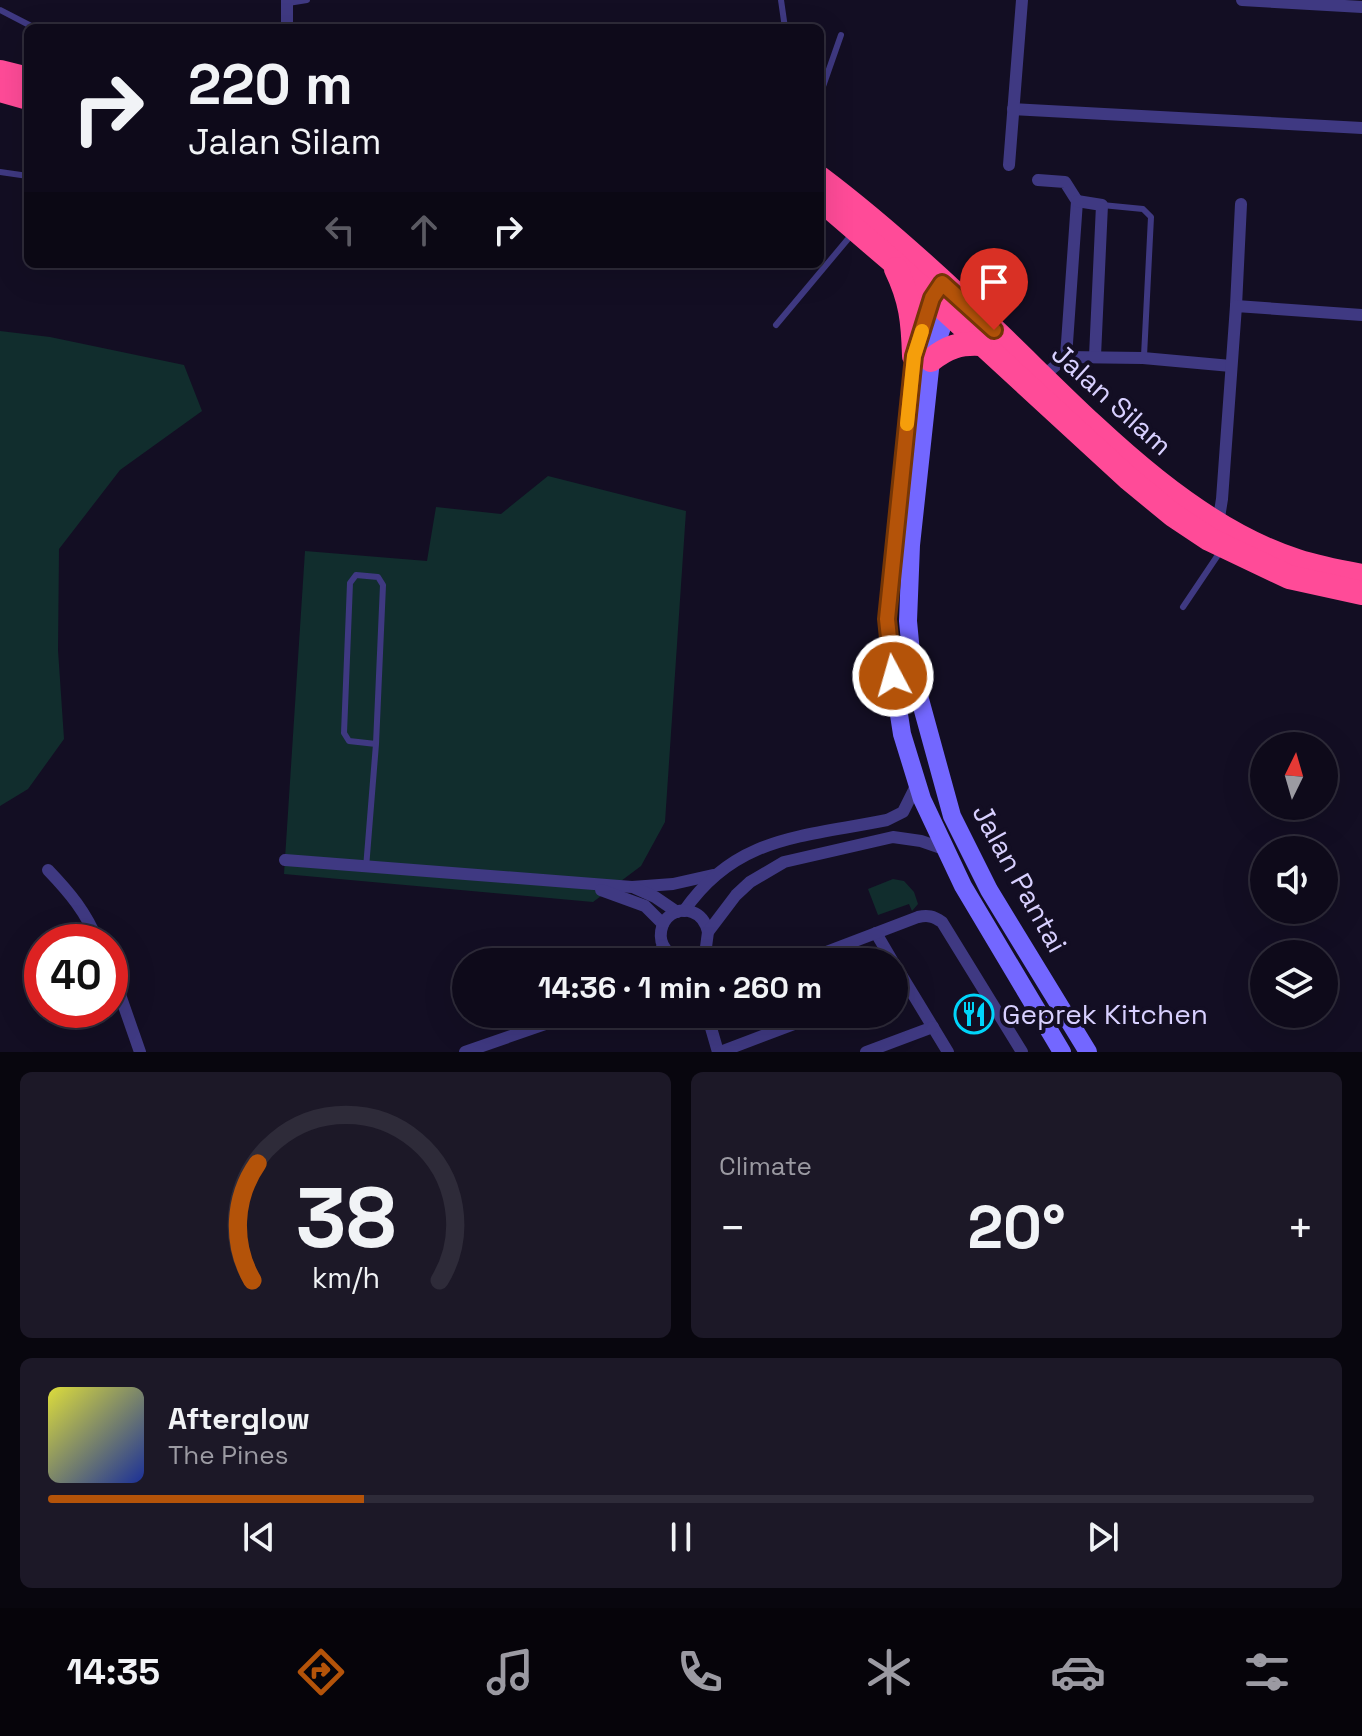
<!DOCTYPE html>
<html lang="en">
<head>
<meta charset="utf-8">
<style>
	body { margin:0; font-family:"Space Grotesk",sans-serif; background:#1c1827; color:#f1f3f6; height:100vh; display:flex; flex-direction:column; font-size:30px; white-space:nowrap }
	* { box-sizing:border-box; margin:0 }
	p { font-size:26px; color:#9b9aa2 }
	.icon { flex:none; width:44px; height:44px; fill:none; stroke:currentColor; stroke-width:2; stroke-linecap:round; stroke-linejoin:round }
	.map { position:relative; height:1052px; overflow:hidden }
	.sheet { display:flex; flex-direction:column; gap:20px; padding:20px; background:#08060e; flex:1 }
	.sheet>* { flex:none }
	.banner { position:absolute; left:24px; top:24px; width:800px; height:244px; border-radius:12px; box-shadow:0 8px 32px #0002,0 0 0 2px #2e2b39; background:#0e0a1a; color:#f1f3f6; overflow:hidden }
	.needle { width:52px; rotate:5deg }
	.fabs { position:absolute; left:1250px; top:732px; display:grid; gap:16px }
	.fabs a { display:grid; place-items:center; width:88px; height:88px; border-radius:50%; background:#0e0a1a; box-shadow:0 8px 32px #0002,0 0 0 2px #2e2b39; font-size:40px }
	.speed { position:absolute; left:24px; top:924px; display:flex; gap:16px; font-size:40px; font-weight:700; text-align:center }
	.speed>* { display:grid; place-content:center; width:104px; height:104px; border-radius:50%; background:#0e0a1a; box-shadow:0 8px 32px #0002,0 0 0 2px #2e2b39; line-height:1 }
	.speed .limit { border:12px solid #d22; background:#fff; color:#111 }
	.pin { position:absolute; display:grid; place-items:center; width:68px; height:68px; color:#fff; margin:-82px -34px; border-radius:50% 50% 50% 0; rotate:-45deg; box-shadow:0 0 8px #0007 }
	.pin .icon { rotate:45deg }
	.me { position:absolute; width:88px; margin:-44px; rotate:354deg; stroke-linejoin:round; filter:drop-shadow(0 0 6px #0008) }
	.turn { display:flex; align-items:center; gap:28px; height:168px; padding:0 32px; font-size:36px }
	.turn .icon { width:104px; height:104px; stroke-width:2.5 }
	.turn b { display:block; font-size:56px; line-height:68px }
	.lanes { display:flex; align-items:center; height:76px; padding:0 32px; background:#0003; justify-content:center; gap:40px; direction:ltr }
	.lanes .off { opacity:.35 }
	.big { font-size:60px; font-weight:800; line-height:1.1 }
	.sheet .widget { flex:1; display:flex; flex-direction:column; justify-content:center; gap:12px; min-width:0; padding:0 28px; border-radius:12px; background:#1c1827 }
	.sheet .dial { align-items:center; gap:0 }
	.dial svg { height:208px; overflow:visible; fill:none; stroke:#2e2b39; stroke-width:7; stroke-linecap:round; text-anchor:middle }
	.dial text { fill:#f1f3f6; stroke:none }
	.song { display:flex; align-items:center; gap:24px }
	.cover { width:96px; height:96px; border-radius:12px; background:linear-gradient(135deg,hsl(60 70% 55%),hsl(230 70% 35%)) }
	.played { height:8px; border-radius:4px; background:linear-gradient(90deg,#b45309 25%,#2e2b39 25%) }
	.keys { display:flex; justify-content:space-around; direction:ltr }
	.heat { display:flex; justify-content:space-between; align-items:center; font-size:44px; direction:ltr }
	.sheet .tiles { flex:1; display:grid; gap:20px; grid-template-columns:1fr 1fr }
	.widget:last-child { grid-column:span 2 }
	.trip { position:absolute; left:452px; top:948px; width:456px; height:80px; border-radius:40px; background:#0e0a1a; box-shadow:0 8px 32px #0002,0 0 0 2px #2e2b39; font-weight:800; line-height:80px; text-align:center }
	.tabs { display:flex; height:128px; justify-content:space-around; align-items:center; background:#06040a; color:#9b9aa2 }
	.tabs .icon { width:56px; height:56px }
	.tabs .selected { color:#b45309 }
	.tabs b { font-size:36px; color:#f1f3f6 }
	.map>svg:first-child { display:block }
	.green { fill:#112d2d }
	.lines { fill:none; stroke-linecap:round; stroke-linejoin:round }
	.lane { stroke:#3f3982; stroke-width:6 }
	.street { stroke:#3f3982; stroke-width:12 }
	.secondary { stroke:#7367ff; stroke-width:18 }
	.highway { stroke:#ff4b98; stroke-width:24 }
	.route-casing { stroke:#753606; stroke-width:20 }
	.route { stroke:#b45309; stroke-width:14 }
	.slow { stroke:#f59e0b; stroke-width:14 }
	.labels { text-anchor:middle; stroke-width:8; stroke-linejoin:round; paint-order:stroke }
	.street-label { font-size:28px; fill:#d8d0ff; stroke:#130e23 }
	.poi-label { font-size:28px; fill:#d8d0ff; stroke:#130e23; text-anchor:start }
</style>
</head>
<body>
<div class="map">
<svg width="1362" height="1052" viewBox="0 0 1362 1052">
	<rect width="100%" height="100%" fill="#130e23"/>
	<!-- green -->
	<g class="green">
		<path d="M0,331L50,337L184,365L202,411L120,470L59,549L58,650L64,739L28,789L0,806Z"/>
		<path d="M548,476L686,511L665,822L641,866L593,902L284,874L305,551L427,561L436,507L501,514Z"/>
		<path d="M893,879L904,881L914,892L918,904L912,911L909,904L878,915L868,889Z"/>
	</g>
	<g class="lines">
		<!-- lane -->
		<g class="lane">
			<path d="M781,0L785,28"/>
			<path d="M288,3L307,0"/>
			<path d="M0,10L35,28"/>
			<path d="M820,95L841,35"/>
			<path d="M0,172L28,176"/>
			<path d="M1102,205L1143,209L1151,217L1144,356"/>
			<path d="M776,325L853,233"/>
			<path d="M1183,607L1220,552"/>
			<path d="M366,868L376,744L383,585L378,577L356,575L350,583L344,733L349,741L376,744"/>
		</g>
		<!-- street -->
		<g class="street">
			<path d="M1242,0L1362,7"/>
			<path d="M287,28V0"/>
			<path d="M1013,109L1362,128"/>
			<path d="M1009,165L1022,0"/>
			<path d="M1038,180L1065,182L1077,201L1066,357L1042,377"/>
			<path d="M1077,201L1102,205L1095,356"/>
			<path d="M1236,306L1241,204"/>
			<path d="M1066,357L1143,358L1231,366"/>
			<path d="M1218,524L1222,499L1236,306L1362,315"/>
			<path d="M285,860L632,887L673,884L713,875"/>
			<path d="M48,870C70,893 86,912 98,942"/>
			<path d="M635,888L655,897L677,912"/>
			<path d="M601,890L645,906L663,924"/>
			<path d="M684,911C736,835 804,837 887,820L903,812L917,784"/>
			<path d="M876,933L893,962"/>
			<path d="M688,958C645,958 658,901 692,912C701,915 706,923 708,932"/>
			<path d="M654,962L663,946"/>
			<path d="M704,962L708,932L736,895L750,882L784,862L893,837L921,841L947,850"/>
			<path d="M800,962L918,917C928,915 933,916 942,922L1022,1052"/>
			<path d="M894,963L948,1052"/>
			<path d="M110,966L140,1052"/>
			<path d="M707,1014L718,1052"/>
			<path d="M465,1052L574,1014"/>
			<path d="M720,1052L821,1014"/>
			<path d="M866,1052L933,1027"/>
		</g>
		<!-- secondary -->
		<g class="secondary">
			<path d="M938,288L932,298L914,356L887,619L893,676L902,734L922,799L963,886L1062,1052"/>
			<path d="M954,302L947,312L931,360L911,545L908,621L913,674L952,816L989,890L1088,1052"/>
		</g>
		<!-- highway -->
		<g class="highway">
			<path d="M0,72L28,79"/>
			<path d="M0,90L28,98"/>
			<path d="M820,178C881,224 939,277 994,330C1080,412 1181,524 1297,561C1318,568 1340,572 1362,576"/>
			<path d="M820,199L891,260L1128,478L1173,515L1209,539L1289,577L1362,593"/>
			<path d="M896,269C911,300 913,322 914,356"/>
			<path d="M931,360C947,347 960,343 980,344"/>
		</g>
	</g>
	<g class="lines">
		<defs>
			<path id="route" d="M893,676L887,619L914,356L932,298L942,283L994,330"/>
		</defs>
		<!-- route casing -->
		<use href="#route" class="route-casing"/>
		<!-- route -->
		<use href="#route" class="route"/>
		<!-- slow -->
		<path class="slow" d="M907,424L914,356L922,331"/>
	</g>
	<!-- icons -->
	<defs>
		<symbol id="restaurant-ring" viewBox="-11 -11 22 22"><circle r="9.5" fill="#130e23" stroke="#00d5fb" stroke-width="1.5"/><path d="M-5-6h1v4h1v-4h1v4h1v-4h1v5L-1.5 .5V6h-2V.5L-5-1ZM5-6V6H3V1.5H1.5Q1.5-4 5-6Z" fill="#00d5fb"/></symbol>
	</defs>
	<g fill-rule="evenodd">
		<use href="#restaurant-ring" x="952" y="992" width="44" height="44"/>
	</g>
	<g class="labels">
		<!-- street labels -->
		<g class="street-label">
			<text transform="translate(1112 399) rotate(42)" y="10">Jalan Silam</text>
			<text transform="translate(1020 878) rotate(61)" y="10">Jalan Pantai</text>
		</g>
		<!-- poi labels -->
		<g class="poi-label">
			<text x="1002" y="1024">Geprek Kitchen</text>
		</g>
	</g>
</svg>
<div class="fabs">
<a><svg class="needle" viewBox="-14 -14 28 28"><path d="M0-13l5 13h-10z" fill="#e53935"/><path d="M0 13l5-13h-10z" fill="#9b9aa2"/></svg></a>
<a><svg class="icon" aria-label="sound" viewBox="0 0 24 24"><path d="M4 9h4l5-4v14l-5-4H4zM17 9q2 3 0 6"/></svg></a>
<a><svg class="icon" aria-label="layers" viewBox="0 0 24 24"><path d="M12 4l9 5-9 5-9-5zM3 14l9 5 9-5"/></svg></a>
</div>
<div class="speed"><div class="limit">40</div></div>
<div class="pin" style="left:994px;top:330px;background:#d93025"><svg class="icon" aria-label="arrive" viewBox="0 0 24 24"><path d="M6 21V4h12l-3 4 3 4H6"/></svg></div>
<svg class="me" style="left:893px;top:676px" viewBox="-20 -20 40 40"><circle r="17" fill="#b45309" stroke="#fff" stroke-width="3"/><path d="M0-11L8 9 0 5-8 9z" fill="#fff"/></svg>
<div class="trip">14:36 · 1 min · 260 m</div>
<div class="banner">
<div class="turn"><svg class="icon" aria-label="right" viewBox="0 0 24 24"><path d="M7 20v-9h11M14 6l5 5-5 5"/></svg><div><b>220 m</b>Jalan Silam</div></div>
<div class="lanes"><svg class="icon off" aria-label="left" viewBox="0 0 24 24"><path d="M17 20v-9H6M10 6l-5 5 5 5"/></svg><svg class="icon off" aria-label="ahead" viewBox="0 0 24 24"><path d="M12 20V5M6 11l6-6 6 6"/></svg><svg class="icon" aria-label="right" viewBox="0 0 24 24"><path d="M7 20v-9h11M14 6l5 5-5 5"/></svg></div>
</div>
</div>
<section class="sheet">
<div class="tiles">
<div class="widget dial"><svg viewBox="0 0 100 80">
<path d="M14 69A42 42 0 1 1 86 69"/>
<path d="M14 69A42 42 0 0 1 16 24" stroke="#b45309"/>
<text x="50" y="56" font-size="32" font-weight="700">38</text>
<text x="50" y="72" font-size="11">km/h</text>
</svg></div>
<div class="widget"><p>Climate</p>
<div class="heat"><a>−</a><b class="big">20°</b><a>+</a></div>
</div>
<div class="widget">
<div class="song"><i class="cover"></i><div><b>Afterglow</b><p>The Pines</p></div></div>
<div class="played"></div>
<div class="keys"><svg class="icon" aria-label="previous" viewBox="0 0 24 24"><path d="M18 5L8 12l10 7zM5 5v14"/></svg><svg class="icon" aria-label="pause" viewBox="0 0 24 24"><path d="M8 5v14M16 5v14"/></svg><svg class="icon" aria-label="next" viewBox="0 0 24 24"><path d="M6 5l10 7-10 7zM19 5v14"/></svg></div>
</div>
</div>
</section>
<nav class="tabs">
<b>14:35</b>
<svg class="icon selected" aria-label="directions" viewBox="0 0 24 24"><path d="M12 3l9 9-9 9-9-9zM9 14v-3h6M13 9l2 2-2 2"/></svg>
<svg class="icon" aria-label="music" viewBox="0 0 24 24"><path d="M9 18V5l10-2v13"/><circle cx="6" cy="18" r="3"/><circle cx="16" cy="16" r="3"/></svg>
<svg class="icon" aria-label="phone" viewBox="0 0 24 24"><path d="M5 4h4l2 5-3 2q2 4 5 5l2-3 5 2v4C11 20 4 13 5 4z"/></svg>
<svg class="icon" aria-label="climate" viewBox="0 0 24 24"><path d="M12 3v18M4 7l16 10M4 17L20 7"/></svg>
<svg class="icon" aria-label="car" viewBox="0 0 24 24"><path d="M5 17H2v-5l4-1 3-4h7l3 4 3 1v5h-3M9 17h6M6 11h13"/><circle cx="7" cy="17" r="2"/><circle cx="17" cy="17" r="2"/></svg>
<svg class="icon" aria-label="filters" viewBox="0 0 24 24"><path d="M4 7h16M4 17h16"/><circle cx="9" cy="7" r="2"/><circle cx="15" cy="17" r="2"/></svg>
</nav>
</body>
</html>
